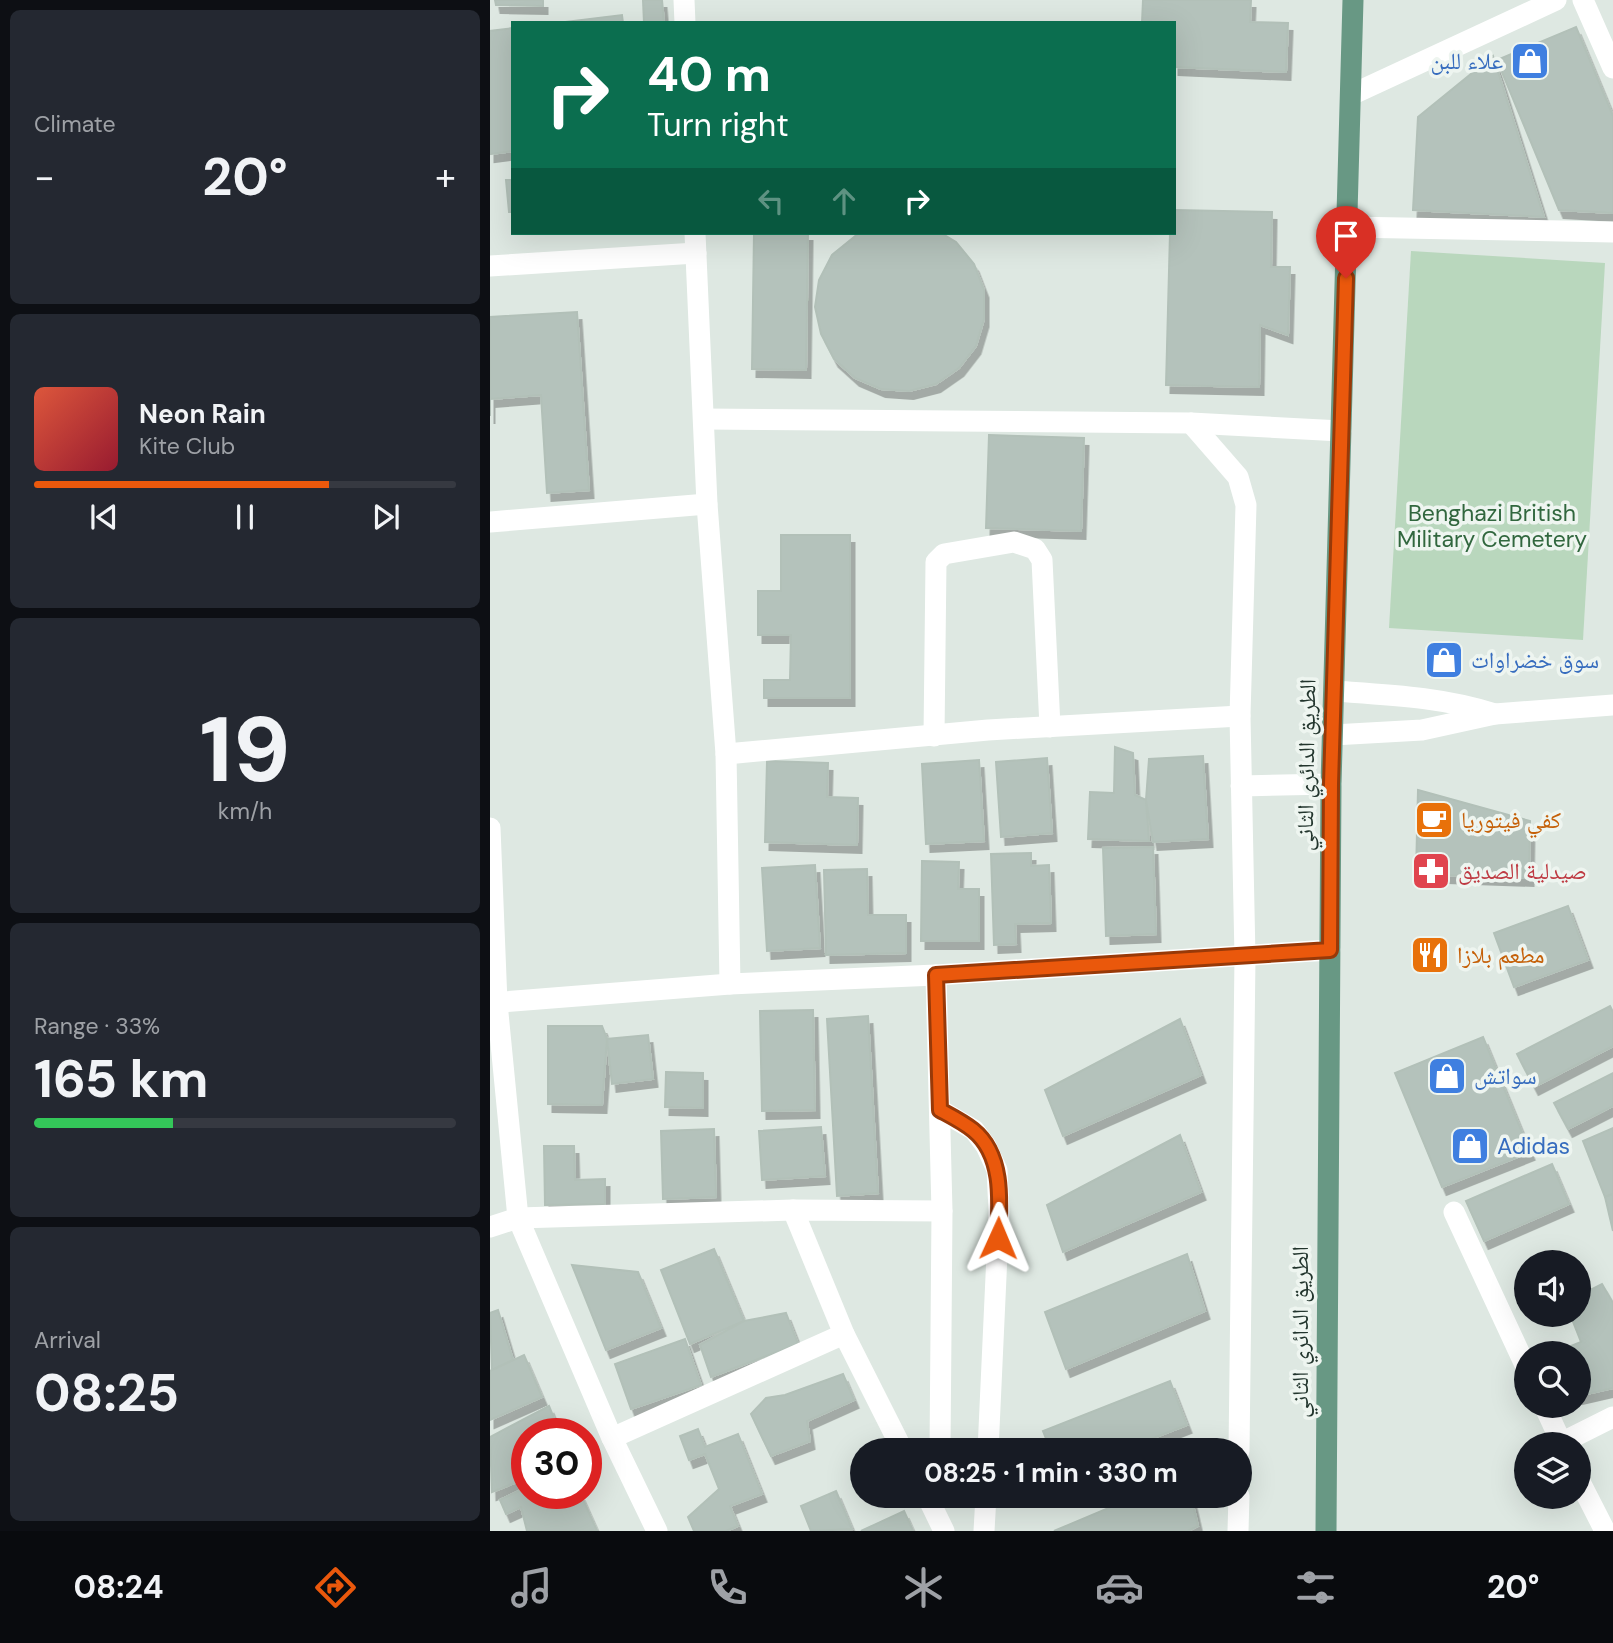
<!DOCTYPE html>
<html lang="en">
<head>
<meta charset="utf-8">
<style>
	body { margin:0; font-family:"DM Sans","Noto Naskh Arabic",sans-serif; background:#242831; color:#f1f3f6; height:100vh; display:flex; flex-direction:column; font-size:26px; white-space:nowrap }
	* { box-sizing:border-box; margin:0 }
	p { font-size:23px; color:#9ea1a6 }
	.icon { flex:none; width:38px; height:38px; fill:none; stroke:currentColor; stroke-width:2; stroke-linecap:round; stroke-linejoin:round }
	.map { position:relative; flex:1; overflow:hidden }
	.sheet { display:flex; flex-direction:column; gap:10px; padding:10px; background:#0d0f14; width:490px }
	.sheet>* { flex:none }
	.hud { position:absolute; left:21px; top:21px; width:665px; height:214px; border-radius:0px; box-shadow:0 7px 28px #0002; background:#0b6e4f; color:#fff; overflow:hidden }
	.fabs { position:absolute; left:1024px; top:1250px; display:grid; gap:14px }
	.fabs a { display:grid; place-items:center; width:77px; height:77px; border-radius:50%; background:#171b24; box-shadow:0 7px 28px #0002; font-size:35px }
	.speed { position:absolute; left:21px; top:1418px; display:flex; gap:14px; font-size:35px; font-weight:700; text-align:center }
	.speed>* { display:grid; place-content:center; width:91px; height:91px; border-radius:50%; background:#171b24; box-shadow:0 7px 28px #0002; line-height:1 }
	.speed .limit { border:10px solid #d22; background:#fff; color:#111 }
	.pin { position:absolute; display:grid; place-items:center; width:60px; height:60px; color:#fff; margin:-72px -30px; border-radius:50% 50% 50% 0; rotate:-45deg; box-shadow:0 0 7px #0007 }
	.pin .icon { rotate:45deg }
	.me { position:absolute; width:77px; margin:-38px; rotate:1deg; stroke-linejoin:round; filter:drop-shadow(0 0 5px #0008) }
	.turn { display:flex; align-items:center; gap:24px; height:147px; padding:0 21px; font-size:32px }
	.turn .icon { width:91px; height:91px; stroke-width:2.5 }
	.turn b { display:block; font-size:49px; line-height:60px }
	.lanes { display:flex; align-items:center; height:66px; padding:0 21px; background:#0003; justify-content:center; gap:35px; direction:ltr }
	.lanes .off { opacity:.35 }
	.big { font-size:52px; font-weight:700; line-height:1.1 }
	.sheet .tile { flex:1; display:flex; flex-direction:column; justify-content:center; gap:10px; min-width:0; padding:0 24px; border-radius:10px; background:#242831 }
	.sheet .dial { align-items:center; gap:0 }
	.dial b { font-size:91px; line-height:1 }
	.song { display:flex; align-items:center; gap:21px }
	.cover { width:84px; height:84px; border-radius:10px; background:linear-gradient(135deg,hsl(10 70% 55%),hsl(350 70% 35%)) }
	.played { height:7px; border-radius:4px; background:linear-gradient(90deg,#ea580c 70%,#363941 70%) }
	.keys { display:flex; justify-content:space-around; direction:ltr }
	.heat { display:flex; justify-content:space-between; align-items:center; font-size:38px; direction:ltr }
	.charge { height:10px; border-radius:5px; background:linear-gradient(90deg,#34c759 33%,#363941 0) }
	.trip { position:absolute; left:360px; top:1438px; width:402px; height:70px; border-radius:35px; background:#171b24; box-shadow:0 7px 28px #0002; font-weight:700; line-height:70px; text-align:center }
	.tab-bar { display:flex; height:112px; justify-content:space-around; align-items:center; background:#090b0e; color:#9ea1a6 }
	.tab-bar .icon { width:49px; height:49px }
	.tab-bar .current { color:#ea580c }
	.tab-bar b { font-size:32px; color:#f1f3f6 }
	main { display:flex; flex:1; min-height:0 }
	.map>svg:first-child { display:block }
	.green { fill:#b9d7bd }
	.building { fill:#b4c2bb; stroke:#b2c0b8; stroke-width:2; filter:url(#shadow) }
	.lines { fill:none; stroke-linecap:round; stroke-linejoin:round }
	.minor { stroke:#fff; stroke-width:21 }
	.primary { stroke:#689884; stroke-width:21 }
	.route-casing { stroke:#983908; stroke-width:18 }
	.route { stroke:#ea580c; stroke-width:12 }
	.labels { text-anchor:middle; stroke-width:7; stroke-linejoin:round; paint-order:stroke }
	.shop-label { font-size:23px; fill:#366cbe; stroke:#eef5f0; text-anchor:start }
	.park-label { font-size:23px; fill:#31673e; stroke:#eef5f0 }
	.street-label { font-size:23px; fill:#22352d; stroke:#eef5f0 }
	.food-label { font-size:23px; fill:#c56008; stroke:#eef5f0; text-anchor:start }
	.health-label { font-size:23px; fill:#be3a42; stroke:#eef5f0; text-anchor:start }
</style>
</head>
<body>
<main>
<section class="sheet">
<div class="tile"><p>Climate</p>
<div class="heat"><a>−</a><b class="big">20°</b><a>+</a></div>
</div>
<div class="tile">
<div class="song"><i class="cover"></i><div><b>Neon Rain</b><p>Kite Club</p></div></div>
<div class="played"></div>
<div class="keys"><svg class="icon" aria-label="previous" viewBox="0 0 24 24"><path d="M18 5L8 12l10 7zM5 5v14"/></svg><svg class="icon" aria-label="pause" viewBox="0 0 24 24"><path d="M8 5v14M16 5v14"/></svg><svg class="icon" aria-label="next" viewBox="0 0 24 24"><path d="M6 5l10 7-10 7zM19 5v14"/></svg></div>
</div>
<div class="tile dial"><b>19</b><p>km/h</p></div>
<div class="tile"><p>Range · 33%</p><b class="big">165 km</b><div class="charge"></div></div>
<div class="tile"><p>Arrival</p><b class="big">08:25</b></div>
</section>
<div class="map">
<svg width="1123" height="1531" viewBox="0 0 1123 1531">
	<defs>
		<filter id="shadow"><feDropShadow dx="4.5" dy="8" stdDeviation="0" flood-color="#0004"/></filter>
	</defs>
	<rect width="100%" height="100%" fill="#dee8e2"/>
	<!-- green -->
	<path class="green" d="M921,251L1115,263L1093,640L899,628Z"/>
	<!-- building -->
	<g class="building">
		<path d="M5,0H53V6L6,5Z"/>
		<path d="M153,0H172L174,23H154Z"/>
		<path d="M653,0H761L760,22L798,23L796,72L684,67V23H652Z"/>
		<path d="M132,15L133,23H67Z"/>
		<path d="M1086,27L1123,116V213L1069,210L1007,60Z"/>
		<path d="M23,28V151L0,154V31Z"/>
		<path d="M1003,56L1054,217L923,210L928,117Z"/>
		<path d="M16,180H23V212H19Z"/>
		<path d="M684,210L782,212L781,267H800L798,335L770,325L769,387L676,385L680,233H684Z"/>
		<path d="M264,233H318L316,370L262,369Z"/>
		<path d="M369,233H451L466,242L484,264L494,290V319L486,346L469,368L446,384L419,391L391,389L365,378L344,359L331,334L325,307L329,280L342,255Z"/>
		<path d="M87,312L99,490L57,493L51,395L0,399V416V317Z"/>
		<path d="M499,435L594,438L591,531L496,528Z"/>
		<path d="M291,535H360V698H274V680H300L301,635H268V591H291Z"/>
		<path d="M625,747L643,753L645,795L656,800L659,841L598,839L600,792L624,793Z"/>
		<path d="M713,756L718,839L663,842L656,800L659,759Z"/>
		<path d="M557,758L562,833L511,837L506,762Z"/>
		<path d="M489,760L494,841L436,844L432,764Z"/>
		<path d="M277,761L338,763L337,797L368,798L367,845L275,842Z"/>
		<path d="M928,790L1040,821L1039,878L926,874Z"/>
		<path d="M663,847L666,934L616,936L613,848Z"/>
		<path d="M541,853V866L559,865L561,923L525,924L526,944L504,945L501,854Z"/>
		<path d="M432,861L469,862L468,889H489V941H431Z"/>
		<path d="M325,865L330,948L277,951L272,868Z"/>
		<path d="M377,869L378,915H416V953L336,955L334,870Z"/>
		<path d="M1078,906L1098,960L1024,987L1004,933Z"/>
		<path d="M1120,1006L1123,1012V1046L1044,1087L1027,1054Z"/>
		<path d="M323,1010L325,1110L272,1111L270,1011Z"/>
		<path d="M378,1016L388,1193L347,1196L337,1019Z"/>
		<path d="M690,1019L711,1075L573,1136L555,1090Z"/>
		<path d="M58,1026H112L117,1039L112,1105L58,1104Z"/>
		<path d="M158,1035L163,1079L122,1084L117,1039Z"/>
		<path d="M993,1037L1040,1152L952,1187L905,1073Z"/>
		<path d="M176,1072L213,1073V1108L175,1107Z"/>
		<path d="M1123,1073V1106L1078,1129L1064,1103Z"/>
		<path d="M331,1127L335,1176L272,1180L269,1131Z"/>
		<path d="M1123,1128V1194L1115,1197L1093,1141Z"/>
		<path d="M224,1129L226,1197L173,1199L171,1131Z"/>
		<path d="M690,1135L711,1192L573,1252L557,1205Z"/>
		<path d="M54,1146H84L85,1180L115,1179V1204L55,1205Z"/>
		<path d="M1062,1164L1079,1204L994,1241L976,1201Z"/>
		<path d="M1123,1194V1231L1115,1197Z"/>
		<path d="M224,1249L254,1321L200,1344L171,1270Z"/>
		<path d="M697,1254L715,1311L576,1369L555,1312Z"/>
		<path d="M82,1265L148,1272L171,1328L116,1350Z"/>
		<path d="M1112,1284L1123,1303V1388L1088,1396V1353L1066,1352L1091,1342L1080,1314H1088V1296Z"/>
		<path d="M8,1310L23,1360L2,1370L0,1313Z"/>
		<path d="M296,1313L308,1344L221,1377L210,1345L254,1321Z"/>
		<path d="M195,1339L211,1385L141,1409L125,1364Z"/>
		<path d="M34,1355L52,1397L0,1420V1371Z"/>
		<path d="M353,1374L364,1400L317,1421L320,1441L281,1456L261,1414L276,1398L295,1395Z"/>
		<path d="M680,1381L697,1425L630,1451H561L553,1431Z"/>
		<path d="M59,1406L70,1433H37V1478L2,1492L0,1437Z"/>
		<path d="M208,1429L215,1447L248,1434L272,1494L240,1506L248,1526L236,1531H204L198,1517L229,1489L215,1454L199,1460L190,1436Z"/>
		<path d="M37,1487V1493H90L107,1531H37L31,1507L16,1514L10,1500Z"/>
		<path d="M346,1491L362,1529L321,1531L311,1506Z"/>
		<path d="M647,1496H701L708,1526L698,1531H564Z"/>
		<path d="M414,1511L423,1531H371Z"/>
	</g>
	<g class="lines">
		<!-- minor -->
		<g class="minor">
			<path d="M194,0L195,23"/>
			<path d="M1093,0L1123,68"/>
			<path d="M863,94L1066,0"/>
			<path d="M858,227L1123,232"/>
			<path d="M205,233L217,504L236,754L240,984"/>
			<path d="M0,266L206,253"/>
			<path d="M214,419L701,423L851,431"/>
			<path d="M701,423L748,477L756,505L750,716L755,957L749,1451"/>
			<path d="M0,522L217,504"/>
			<path d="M844,691C900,695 952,697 1005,714"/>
			<path d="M843,735L932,730L1005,714L1123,705"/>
			<path d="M444,736L446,562L454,554L524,542L545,549L552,560L560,727"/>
			<path d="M236,754L498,730L750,716"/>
			<path d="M751,786L841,784"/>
			<path d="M0,828L7,1003L28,1218L122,1438L167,1531"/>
			<path d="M446,975L452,1211L450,1451"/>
			<path d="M0,1003L240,984L446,975L840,950"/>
			<path d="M450,1110L484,1130L496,1146L507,1170L509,1211L498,1451"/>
			<path d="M303,1210L354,1334L413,1451"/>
			<path d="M964,1212L1036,1367"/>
			<path d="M0,1227L28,1218L303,1210L452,1211"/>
			<path d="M1054,1405L1072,1444"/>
			<path d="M122,1438L354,1334"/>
			<path d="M1071,1443L1123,1417"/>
			<path d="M1088,1478L1115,1531"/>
			<path d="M437,1496L454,1531"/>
			<path d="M494,1531L496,1496"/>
			<path d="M748,1531L749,1496"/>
		</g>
		<!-- primary -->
		<path class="primary" d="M836,1531L841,784L863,0"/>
	</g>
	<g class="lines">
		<defs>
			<path id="route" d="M508,1238C510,1202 514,1155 483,1130C473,1122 461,1116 450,1110L446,975L840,950L841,784L856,278"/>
		</defs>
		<!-- route casing -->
		<use href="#route" class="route-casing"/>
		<!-- route -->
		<use href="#route" class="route"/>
	</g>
	<!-- icons -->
	<defs>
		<symbol id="shop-square" viewBox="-11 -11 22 22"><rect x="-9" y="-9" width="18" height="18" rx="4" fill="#3f7fe0" stroke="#eef5f0"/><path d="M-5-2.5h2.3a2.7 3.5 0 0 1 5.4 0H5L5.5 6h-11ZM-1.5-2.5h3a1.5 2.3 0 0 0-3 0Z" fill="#fff"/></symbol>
		<symbol id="cafe-square" viewBox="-11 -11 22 22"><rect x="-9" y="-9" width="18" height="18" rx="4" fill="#e8710a" stroke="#eef5f0"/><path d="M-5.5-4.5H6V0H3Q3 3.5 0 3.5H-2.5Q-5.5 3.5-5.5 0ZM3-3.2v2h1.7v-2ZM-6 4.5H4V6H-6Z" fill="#fff"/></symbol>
		<symbol id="pharmacy-square" viewBox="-11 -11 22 22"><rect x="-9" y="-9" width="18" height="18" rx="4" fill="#e0444e" stroke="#eef5f0"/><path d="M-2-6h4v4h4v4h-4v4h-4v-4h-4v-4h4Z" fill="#fff"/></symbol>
		<symbol id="restaurant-square" viewBox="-11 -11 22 22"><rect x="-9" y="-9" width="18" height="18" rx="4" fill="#e8710a" stroke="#eef5f0"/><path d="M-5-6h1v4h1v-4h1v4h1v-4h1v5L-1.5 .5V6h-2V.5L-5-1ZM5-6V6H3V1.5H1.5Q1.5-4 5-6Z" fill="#fff"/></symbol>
	</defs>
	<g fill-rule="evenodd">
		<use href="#shop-square" x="1018" y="39" width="44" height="44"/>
		<use href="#shop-square" x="932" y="638" width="44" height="44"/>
		<use href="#cafe-square" x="922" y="798" width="44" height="44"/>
		<use href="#pharmacy-square" x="919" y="849" width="44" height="44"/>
		<use href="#restaurant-square" x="918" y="933" width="44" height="44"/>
		<use href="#shop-square" x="935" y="1054" width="44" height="44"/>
		<use href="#shop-square" x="958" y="1124" width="44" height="44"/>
	</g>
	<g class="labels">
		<!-- shop labels -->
		<g class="shop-label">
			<text x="1013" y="69" text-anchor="end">علاء للبن</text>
			<text x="981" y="668">سوق خضراوات</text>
			<text x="984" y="1084">سواتش</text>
			<text x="1007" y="1154">Adidas</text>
		</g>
		<!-- park labels -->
		<g class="park-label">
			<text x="1002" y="521">Benghazi British<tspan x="1002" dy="26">Military Cemetery</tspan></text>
		</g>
		<!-- street labels -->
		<g class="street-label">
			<text transform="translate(816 765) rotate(-89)" y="8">الطريق الدائري الثاني</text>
			<text transform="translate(810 1332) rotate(-90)" y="8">الطريق الدائري الثاني</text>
		</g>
		<!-- food labels -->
		<g class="food-label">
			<text x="971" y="828">كفي فيتوريا</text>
			<text x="967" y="963">مطعم بلازا</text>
		</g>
		<!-- health labels -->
		<g class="health-label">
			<text x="968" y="879">صيدلية الصديق</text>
		</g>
	</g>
</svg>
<div class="fabs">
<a><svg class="icon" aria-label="sound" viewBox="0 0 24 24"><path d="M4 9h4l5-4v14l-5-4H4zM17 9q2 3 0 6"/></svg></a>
<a><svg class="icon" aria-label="search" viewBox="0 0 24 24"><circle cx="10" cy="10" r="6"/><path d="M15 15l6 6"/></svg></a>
<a><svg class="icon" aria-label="layers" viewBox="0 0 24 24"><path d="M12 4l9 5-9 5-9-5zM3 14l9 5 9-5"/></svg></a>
</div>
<div class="speed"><div class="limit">30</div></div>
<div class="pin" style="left:856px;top:278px;background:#d93025"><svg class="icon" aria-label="arrive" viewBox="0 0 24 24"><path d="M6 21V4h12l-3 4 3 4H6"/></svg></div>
<svg class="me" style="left:508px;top:1238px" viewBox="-20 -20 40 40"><path d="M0-17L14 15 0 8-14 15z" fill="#ea580c" stroke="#fff" stroke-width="4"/></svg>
<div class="trip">08:25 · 1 min · 330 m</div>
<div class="hud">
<div class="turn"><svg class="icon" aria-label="right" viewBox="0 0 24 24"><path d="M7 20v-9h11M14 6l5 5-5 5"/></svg><div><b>40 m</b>Turn right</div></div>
<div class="lanes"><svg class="icon off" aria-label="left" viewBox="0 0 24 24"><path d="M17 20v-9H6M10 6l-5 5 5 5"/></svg><svg class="icon off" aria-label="ahead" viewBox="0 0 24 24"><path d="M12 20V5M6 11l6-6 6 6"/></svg><svg class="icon" aria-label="right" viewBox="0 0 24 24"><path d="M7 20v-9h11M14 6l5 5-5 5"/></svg></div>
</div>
</div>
</main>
<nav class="tab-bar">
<b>08:24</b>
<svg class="icon current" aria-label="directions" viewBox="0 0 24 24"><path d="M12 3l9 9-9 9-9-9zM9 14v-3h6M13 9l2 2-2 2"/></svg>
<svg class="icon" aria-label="music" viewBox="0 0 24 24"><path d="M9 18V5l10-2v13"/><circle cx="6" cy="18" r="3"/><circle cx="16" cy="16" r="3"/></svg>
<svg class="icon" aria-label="phone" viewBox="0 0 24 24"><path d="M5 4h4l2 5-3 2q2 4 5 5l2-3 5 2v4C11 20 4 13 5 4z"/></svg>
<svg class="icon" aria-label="climate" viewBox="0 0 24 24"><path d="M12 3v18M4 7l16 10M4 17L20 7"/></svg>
<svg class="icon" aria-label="car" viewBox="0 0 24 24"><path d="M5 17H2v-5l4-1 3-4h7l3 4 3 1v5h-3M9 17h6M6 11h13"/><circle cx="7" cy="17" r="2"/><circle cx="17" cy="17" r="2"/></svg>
<svg class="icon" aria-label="filters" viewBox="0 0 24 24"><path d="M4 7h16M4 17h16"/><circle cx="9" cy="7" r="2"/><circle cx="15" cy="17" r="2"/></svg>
<b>20°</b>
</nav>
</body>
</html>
